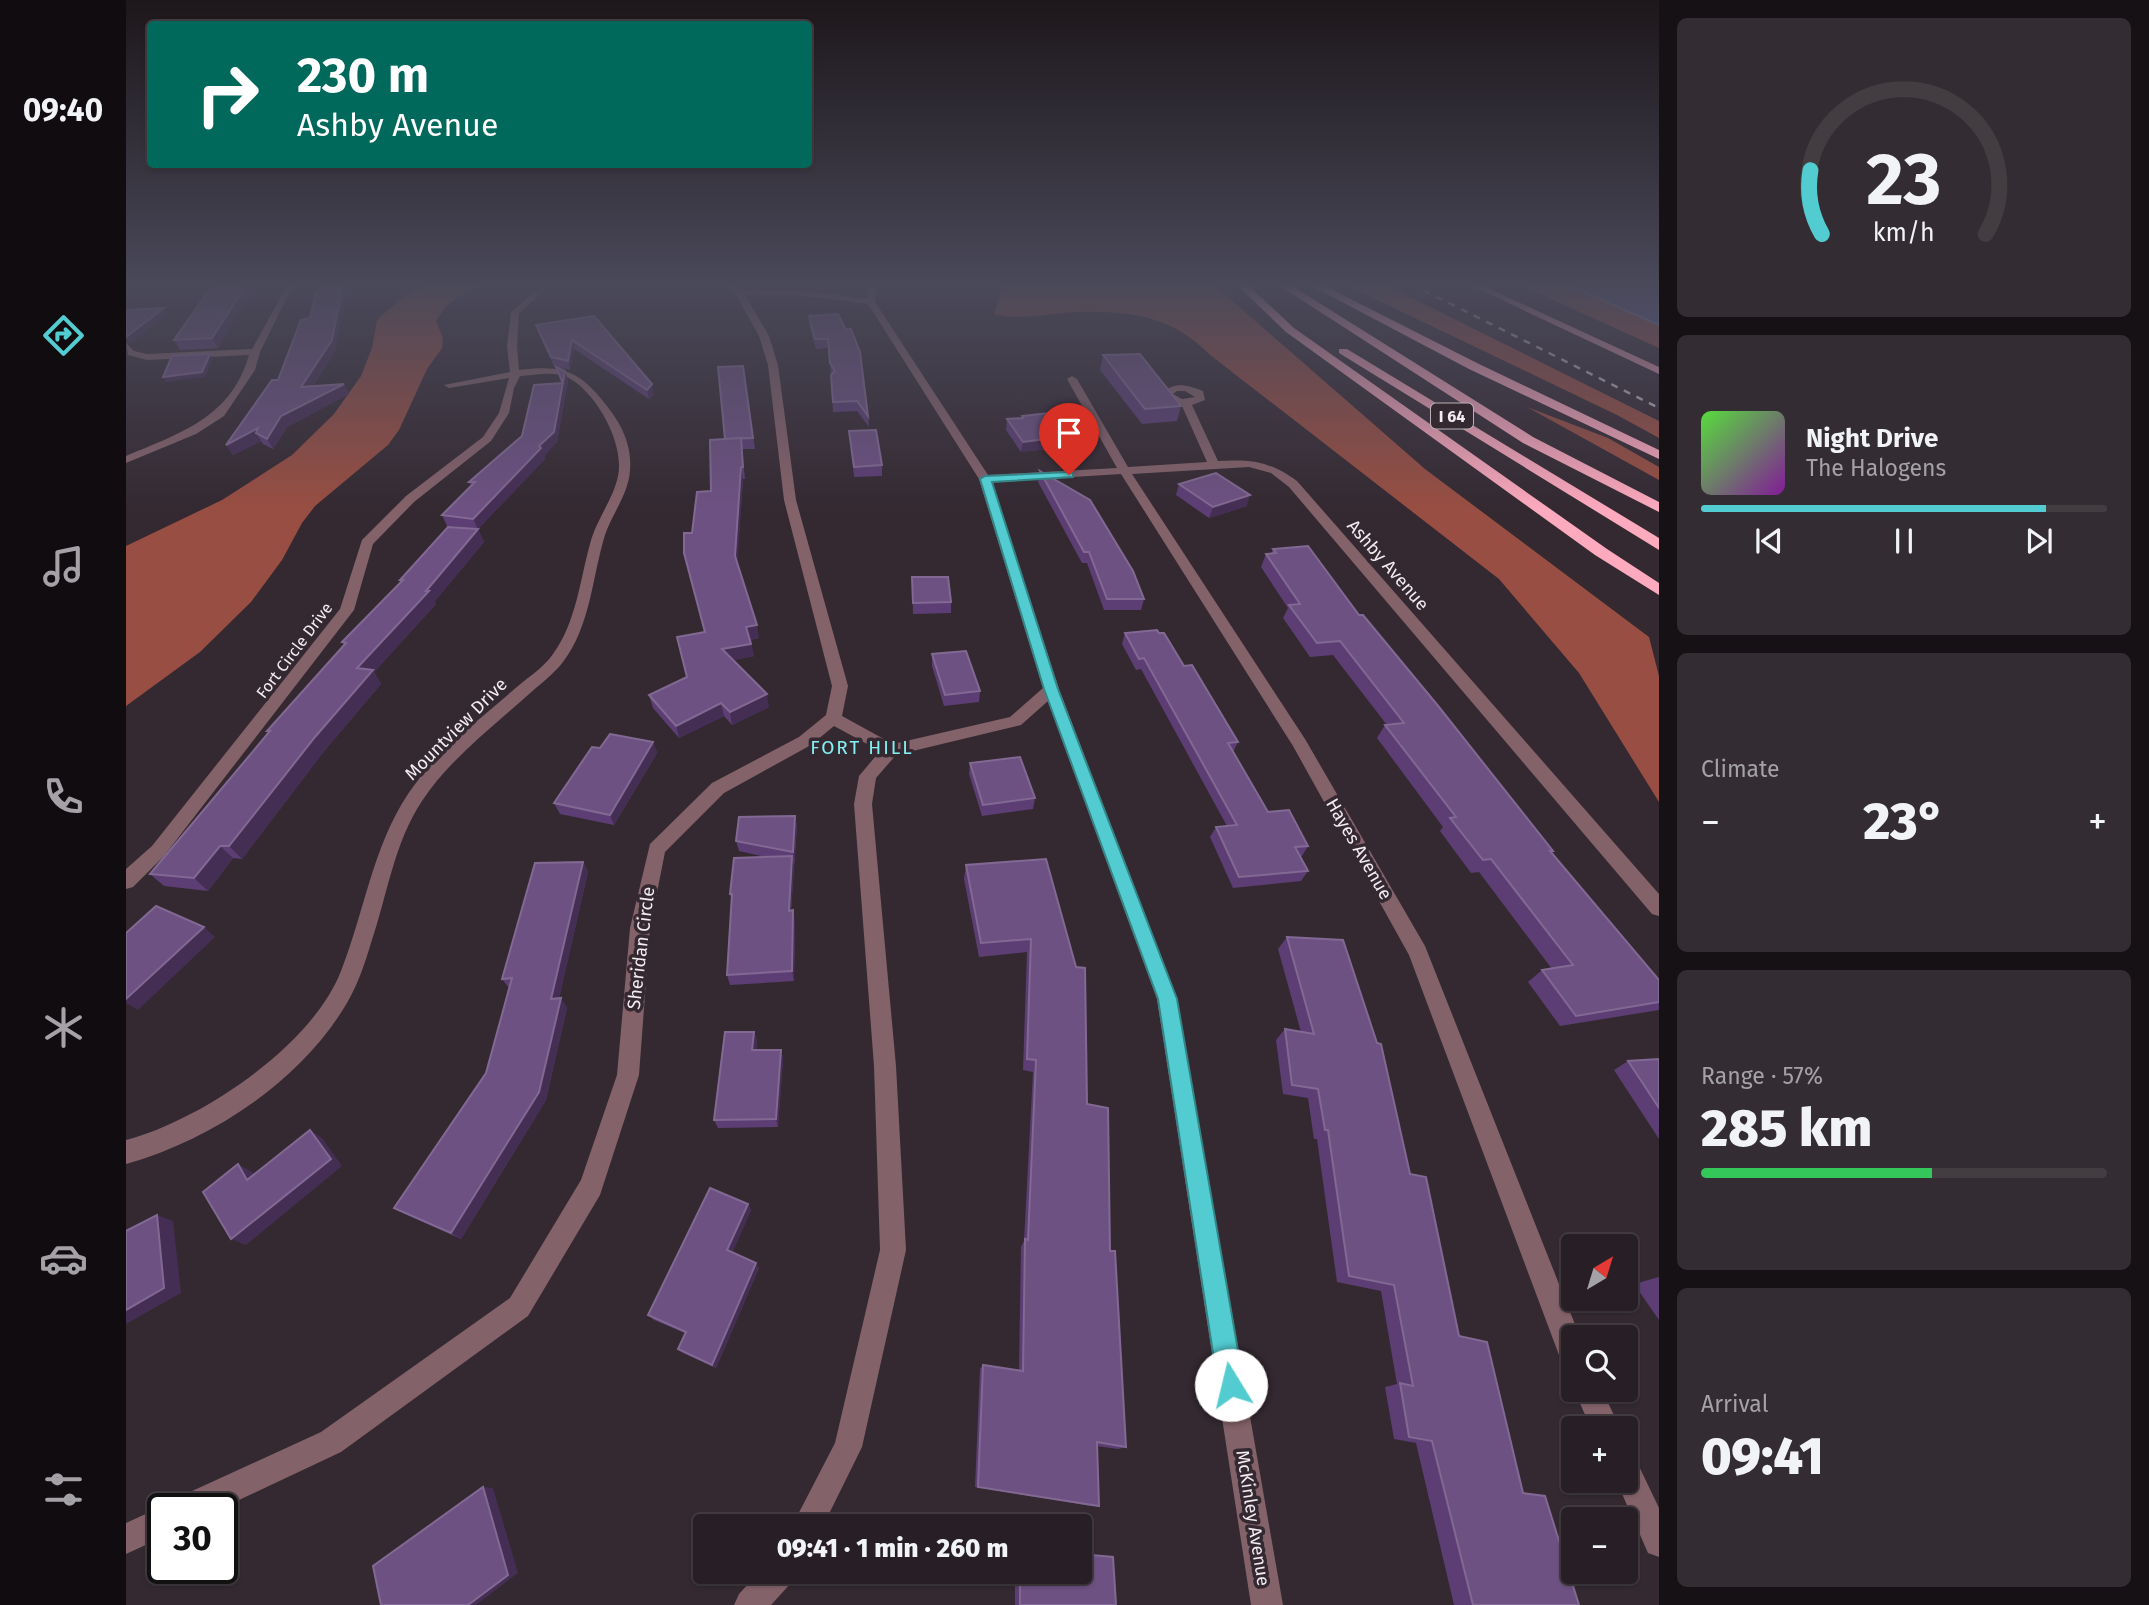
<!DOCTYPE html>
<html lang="en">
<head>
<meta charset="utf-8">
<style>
	body { margin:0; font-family:"Fira Sans",sans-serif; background:#332c32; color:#f1f3f6; height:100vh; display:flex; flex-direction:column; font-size:26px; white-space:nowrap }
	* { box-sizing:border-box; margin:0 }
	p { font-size:23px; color:#a4a2a7 }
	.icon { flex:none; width:38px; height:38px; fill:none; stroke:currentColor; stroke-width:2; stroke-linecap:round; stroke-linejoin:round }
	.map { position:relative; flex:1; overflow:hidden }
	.details { display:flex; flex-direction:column; gap:18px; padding:18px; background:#151114; width:490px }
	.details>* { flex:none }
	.guide { position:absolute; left:21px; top:21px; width:665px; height:147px; border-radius:7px; box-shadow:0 2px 5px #0004,0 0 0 2px #433d42; background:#00695c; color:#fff; overflow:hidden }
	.needle { width:46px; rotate:38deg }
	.tools { position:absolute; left:1435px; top:1234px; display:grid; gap:14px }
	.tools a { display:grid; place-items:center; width:77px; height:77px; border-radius:7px; background:#271f25; box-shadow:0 2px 5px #0004,0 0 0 2px #433d42; font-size:35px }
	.speed { position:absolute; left:21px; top:1493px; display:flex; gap:14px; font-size:35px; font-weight:700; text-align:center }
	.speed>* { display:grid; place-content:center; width:91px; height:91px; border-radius:50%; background:#271f25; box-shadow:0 2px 5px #0004,0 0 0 2px #433d42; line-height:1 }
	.speed .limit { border:4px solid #111; border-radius:10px; background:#fff; color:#111 }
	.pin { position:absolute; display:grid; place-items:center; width:60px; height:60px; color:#fff; margin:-72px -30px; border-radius:50% 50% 50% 0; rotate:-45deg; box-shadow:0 0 7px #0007 }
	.pin .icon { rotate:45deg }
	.me { position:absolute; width:77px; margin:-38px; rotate:351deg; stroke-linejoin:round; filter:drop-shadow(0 0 5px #0008) }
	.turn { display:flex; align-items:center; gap:24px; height:147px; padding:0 35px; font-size:32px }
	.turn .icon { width:91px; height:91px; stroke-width:2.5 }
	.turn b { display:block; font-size:49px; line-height:60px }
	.big { font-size:52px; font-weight:800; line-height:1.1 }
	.details .tile { flex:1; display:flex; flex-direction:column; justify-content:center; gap:10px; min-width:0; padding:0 24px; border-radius:10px; background:#332c32 }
	.details .dial { align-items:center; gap:0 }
	.dial svg { height:182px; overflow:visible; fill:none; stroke:#433d42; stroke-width:7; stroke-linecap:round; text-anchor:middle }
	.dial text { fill:#f1f3f6; stroke:none }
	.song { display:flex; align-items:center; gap:21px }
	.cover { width:84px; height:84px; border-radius:10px; background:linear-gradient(135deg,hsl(110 70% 55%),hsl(290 70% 35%)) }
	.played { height:7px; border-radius:4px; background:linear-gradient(90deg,#52ccd0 85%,#433d42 85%) }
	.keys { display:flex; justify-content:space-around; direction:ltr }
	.heat { display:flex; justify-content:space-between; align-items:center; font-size:38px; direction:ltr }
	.charge { height:10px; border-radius:5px; background:linear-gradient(90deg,#34c759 57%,#433d42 0) }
	.trip { position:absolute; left:567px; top:1514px; width:399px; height:70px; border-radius:7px; background:#271f25; box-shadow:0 2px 5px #0004,0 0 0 2px #433d42; font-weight:800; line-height:70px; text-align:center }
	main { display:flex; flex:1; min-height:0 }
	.menu { display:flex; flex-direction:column; width:126px; justify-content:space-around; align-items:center; background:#100c0f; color:#a4a2a7 }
	.menu .icon { width:49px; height:49px }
	.menu .current { color:#52ccd0 }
	.menu b { font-size:32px; color:#f1f3f6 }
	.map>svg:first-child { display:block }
	.forest { fill:#984e42 }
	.water { fill:#595b9b; stroke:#8786b5; stroke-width:2 }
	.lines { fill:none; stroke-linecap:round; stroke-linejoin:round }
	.street { fill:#84626a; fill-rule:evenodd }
	.primary { fill:#db95a6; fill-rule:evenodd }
	.highway { fill:#fda9be; fill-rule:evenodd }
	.rail { stroke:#bdb5bb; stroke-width:2.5; stroke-dasharray:7 7; stroke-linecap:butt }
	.wall { fill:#5c3e74 }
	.shaded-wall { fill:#452e54 }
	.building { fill:#6d5182; stroke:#826993; stroke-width:2 }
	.route { fill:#52ccd0; stroke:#358587; stroke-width:2 }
	.labels { text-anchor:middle; stroke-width:7; stroke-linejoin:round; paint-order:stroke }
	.shield { fill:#342931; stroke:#bab2b7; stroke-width:2 }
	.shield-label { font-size:16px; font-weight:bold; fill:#f3ecf1 }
	.far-street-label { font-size:16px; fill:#f3ecf1; stroke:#342931 }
	.street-label { font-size:18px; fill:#f3ecf1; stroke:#342931 }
	.neighbourhood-label { font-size:19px; letter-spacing:2px; fill:#84f0f4; stroke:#342931 }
</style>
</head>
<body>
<main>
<nav class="menu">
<b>09:40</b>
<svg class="icon current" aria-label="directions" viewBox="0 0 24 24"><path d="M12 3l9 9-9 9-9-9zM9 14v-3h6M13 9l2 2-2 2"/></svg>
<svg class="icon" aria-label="music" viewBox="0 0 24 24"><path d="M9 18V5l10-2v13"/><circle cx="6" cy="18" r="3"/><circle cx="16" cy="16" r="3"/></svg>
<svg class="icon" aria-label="phone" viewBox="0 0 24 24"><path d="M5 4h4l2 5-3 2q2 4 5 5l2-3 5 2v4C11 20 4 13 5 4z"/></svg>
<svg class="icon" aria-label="climate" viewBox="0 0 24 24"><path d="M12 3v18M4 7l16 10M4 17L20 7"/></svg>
<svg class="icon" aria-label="car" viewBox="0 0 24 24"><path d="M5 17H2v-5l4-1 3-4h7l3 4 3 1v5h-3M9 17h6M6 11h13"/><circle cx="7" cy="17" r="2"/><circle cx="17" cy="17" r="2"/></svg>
<svg class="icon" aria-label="filters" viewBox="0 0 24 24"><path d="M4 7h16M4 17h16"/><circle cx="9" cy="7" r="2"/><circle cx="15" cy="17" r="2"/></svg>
</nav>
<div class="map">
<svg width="1533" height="1605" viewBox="0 0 1533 1605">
	<rect width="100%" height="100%" fill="#342931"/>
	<!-- forest -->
	<g class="forest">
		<path d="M302,284H362C337,292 323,299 310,321L317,338L316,348L301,369L273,430L262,445L189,506L176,523L156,560L125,602L74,652L0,706V546L96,500L166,455L208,414L235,376L246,348L251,320L279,295Z"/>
		<path d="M877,284H1087L1299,469L1523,637L1533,676V802L1453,673L1373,579L1083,354C1046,315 1000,310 948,312C920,314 896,320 868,314Z"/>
		<path d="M1218,284H1258L1533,421V438L1491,415Z"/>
		<path d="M1392,284H1439L1533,325V348Z"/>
		<path d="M1401,407L1482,438L1533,467V480Z"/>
	</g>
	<!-- water -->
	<path class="water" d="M1439,284H1533V325L1442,285Z"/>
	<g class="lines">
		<!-- street -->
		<g class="street">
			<path d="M162,284H172L165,289L134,352L129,370L98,416L70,434L0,463V456C54,433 105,418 123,355L21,360L2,355L0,343L8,351L21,354L126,349Z"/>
			<path d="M604,284H612L616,290L679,291L741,299L743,284H751L749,302L862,475L991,468L941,379L946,376L951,379L1002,467L1081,462L1056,406L1044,402L1036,393C1049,381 1061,385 1077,391L1079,400L1066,405L1092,461C1126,459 1143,461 1171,481L1533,894V916L1526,914L1163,487L1145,473L1123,467L1006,474L1179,739L1299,946L1454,1337H1447V1369L1437,1365L1433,1355L1283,955L1167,746L995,474L866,482L933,689L1051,999L1157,1605H1125L1031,999L922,701L895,725L770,755L750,778L746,804L770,1066L780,1250L736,1447L697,1526H666L709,1443L754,1250L748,1066L728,804L733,776L754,751L708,726L685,745L598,793L539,852L524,928L513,1075L474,1195L402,1316L215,1452L96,1508H49L53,1497L195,1432L384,1298L455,1180L491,1075L504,928L524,844L586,783L673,737L700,715L706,686L658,500L642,365L633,336ZM619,295L679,296L742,304L853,479L917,688L884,717L767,744L716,716L722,686L670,500L652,365L643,336ZM1051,391H1059L1069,397L1056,399L1047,394Z"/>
			<path d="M407,293L414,295L393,313L391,346L393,370C441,364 456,373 484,410C497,427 506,448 504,470C503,493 486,514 479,535C466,577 465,625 437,662C427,675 414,684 402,695C365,728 323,760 296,801C268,843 261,896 245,943C239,963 232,984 221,1003C175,1081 86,1140 0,1164V1140C75,1120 186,1046 215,971C238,913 247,846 282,794C310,752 354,719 392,686C404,676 418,667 427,654C450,623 454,580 464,544C470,520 487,500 492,476C499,444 470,391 441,377C428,371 408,375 394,376L388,388L383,413L365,441L288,502L247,544L228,610L38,856L7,887L0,889V869L26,846L214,609L236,540L280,496L357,437L373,413L383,378L323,388L318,385L384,372L381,346L385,312Z"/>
			<path d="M1448,1390H1476L1494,1428H1465Z"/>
			<path d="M1500,1455L1510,1460L1533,1508V1557L1522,1553L1490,1480H1500Z"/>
			<path d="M37,1506L43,1508H37V1537L0,1554V1523Z"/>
			<path d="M633,1572H670L665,1583L645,1605H608L613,1594Z"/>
		</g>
		<!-- primary -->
		<path class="primary" d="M1342,284H1353L1533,367V374Z"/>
		<!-- highway -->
		<g class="highway">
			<path d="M1110,284H1121L1168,328L1481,549L1533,583V595L1469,555L1160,332Z"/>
			<path d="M1151,284H1163L1407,437L1533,502V512L1397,443Z"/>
			<path d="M1182,284H1195L1351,363L1533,450V459L1343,369Z"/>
			<path d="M1213,349H1221L1533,538V550L1213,353Z"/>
		</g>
		<!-- rail -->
		<path class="rail" d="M1285,284L1533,408"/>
	</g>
	<!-- wall -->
	<g class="wall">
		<path d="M693,284H705L699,291L693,290Z"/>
		<path d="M84,289L92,348L54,350L48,340Z"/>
		<path d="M712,314L742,416L743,427L731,411L707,412L705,374L702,348L690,349L683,326V316Z"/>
		<path d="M468,316L528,394L523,399L448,349L444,370L428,366L413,334L410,325Z"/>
		<path d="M210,350L187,386L218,384L223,394L161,427L147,449L137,444L135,441L107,455L100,445L152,380Z"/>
		<path d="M977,355L1055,406L1051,421L1016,424L974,370Z"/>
		<path d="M617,366L629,449H616L619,479H617L611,564L633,638L624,640L628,656L607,660L643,707L606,725L598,716L553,738L527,708L523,695L561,677L578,632L561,566L566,533L585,491Z"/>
		<path d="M430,367L439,371L442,381L431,442L418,456L419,459L352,529L358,542L308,602L310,604L248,672L255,684L199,750L116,859L107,858L82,891L38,886L24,874L142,733L141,731L218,645L216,642L275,582L274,580L350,529L321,526L316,515L345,486L343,482L396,436L435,383Z"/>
		<path d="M925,415L969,433L967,444L895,452L880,430L881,419L895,418L896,416Z"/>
		<path d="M723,431L756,465V476L728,477Z"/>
		<path d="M914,471L1018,599L1015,610H978L961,563H956L912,482Z"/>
		<path d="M1053,484L1121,506L1083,518L1050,495Z"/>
		<path d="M1147,549L1233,615L1427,851L1426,853L1533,980V1010L1434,1026L1402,982L1416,970L1426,969L1353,872L1345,873L1314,831L1317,827L1251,738L1259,725H1261L1207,655L1184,657L1157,618L1162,608L1135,567L1140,554H1145Z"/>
		<path d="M786,577L825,602V613L787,614Z"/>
		<path d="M999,633H1033L1058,666L1112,742L1107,752L1142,812L1182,846L1176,856H1174L1182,871L1175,881L1107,888L1084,837L1090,827L1101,826L1015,669L1010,670L996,644Z"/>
		<path d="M806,654L854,691L853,702L818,706L806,666Z"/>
		<path d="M527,742L531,753L488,825L434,814L428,803L474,748Z"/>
		<path d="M844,763L909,798L907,809L856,816L843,774Z"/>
		<path d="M669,816L671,827L665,911L669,921L668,981L604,985L601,975L606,901L604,894L639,857L613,851L610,841Z"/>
		<path d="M920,859L961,1104L984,1251L1000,1447L992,1449L971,1446L973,1506H966L849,1487L854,1369L857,1365L893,1370L895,1247L898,1241L907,1072L897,1070L901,952L853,957L838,879L840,865Z"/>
		<path d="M457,862L462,872L433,998L441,1008L420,1100L335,1239L279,1214L268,1208L360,1073L383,988L376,979Z"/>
		<path d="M1161,937L1284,1174L1333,1336L1397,1493L1453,1605H1328L1290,1443L1268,1439L1259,1387L1271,1384L1255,1291L1211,1282L1191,1139H1188L1182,1098L1157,1094L1150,1040L1159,1029L1175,1032L1152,949Z"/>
		<path d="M628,1032L631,1041L630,1050H655L657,1059L652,1127L592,1128L588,1120Z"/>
		<path d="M1533,1059V1139L1488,1070L1502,1061Z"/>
		<path d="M622,1204L625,1210L606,1253L633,1268L590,1368L557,1353L552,1349L559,1333L528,1320L522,1315Z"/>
		<path d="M1533,1277V1320L1508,1284Z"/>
		<path d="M954,1553L987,1557L990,1605H889V1572H954Z"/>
	</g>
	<!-- shaded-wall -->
	<g class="shaded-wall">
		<path d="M121,284H131L92,348L86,338Z"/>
		<path d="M217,284H222L210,350L180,397L175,387Z"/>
		<path d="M699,284H705L699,291Z"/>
		<path d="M38,308L42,314L4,344L0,337Z"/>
		<path d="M446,340L448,349L444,370L442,361Z"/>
		<path d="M84,354L87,359L79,377L40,382L37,377Z"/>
		<path d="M439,371L442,381L431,442L418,456L419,459L352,529L347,519L413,446L428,432Z"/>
		<path d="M218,384L223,394L161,427L147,449L141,439L155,416Z"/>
		<path d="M526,384L528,394L523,399L521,390Z"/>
		<path d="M132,428L130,433L135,441L107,455L100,445Z"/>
		<path d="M969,433L967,444L895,452L897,442Z"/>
		<path d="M615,467L617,479L611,569L609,556Z"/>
		<path d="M1124,495L1121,506L1083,518L1087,507Z"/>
		<path d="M352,529L358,542L308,602L310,604L248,672L255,684L199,750L116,859L103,846L231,668Z"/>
		<path d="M631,625L633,638L622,640L620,627Z"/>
		<path d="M625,644L628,656L599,662L596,649Z"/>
		<path d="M641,694L643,707L606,725L604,712Z"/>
		<path d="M595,703L598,716L553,738L550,726Z"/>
		<path d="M527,742L531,753L488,825L484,815Z"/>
		<path d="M669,816L671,827L668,863L667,852Z"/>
		<path d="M94,846L107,858L82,891L68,878Z"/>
		<path d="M666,856L668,866L664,921L663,911Z"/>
		<path d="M457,862L462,872L431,1008L425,999Z"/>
		<path d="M667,910L669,921L668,981L666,971Z"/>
		<path d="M78,927L89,937L12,1010L0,1003V999Z"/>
		<path d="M435,998L441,1008L420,1100L335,1239L325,1233Z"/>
		<path d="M628,1032L631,1041L629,1059L626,1050Z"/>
		<path d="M655,1050L657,1059L652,1127L650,1119Z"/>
		<path d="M184,1130L196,1138L216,1166L120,1245L105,1239Z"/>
		<path d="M112,1164L126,1172L135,1187L121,1180Z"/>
		<path d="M622,1204L625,1210L605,1256L601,1250Z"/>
		<path d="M31,1215L47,1221L55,1293L0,1324V1310Z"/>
		<path d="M630,1263L633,1268L590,1368L586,1365Z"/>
		<path d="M357,1487L367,1488L392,1573L350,1605H342Z"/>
	</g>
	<!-- building -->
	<g class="building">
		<path d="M92,284H121L86,338L48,340L84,289Z"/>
		<path d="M201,284H217L206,340L175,387L218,384L155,416L141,439L130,433L132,428L100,445L146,380H152L175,320L184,318L190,292Z"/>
		<path d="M38,308L0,337V310Z"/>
		<path d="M712,314L720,330L725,329L734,352L742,416L731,401L707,402L705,375L709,371L704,363L702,339H689L683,316Z"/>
		<path d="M468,316L526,384L521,390L446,340L442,361L425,357L410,325Z"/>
		<path d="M84,354L76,372L37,377L46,356Z"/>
		<path d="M1014,354L1055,406L1019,409L977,355Z"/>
		<path d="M617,366L627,438L599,439L592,367Z"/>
		<path d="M430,367L439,371L428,432L413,446L415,448L347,519L316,515L349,482H343L396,436L408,385L437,383Z"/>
		<path d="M963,411L969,433L897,442L881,419L897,418L896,416L923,413L925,415Z"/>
		<path d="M750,430L756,465L728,467L723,431Z"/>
		<path d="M615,438L617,467H615L609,556L631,625L620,627L625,644L596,649L641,694L604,712L595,703L550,726L523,695L561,677L551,637L579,632L558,553V533H566L571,492L585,491L584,440Z"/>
		<path d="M914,471L964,500L1007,571L1018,599H981L963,552H958Z"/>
		<path d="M1090,473L1124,495L1087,507L1053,484Z"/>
		<path d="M322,527L352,529L300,591H303L231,668L247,670L189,737L103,846H94L68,878L24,874L144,731H141L220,643L216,642L277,580H274Z"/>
		<path d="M1182,546L1233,615H1237L1313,707L1427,851H1424L1533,980V1002L1450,1016L1416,970L1447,965L1365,859L1357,860L1324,818L1330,817L1259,725L1278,723L1214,641L1191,643L1163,605L1174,604L1140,554L1150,553L1147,549Z"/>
		<path d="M786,577H822L825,602L787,603Z"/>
		<path d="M1031,630L1033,633H1038L1058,666L1066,665L1112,742L1102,743L1142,812L1163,810L1182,846L1169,847L1182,871L1113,877L1090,827L1111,825L1018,658L1013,659L999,633Z"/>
		<path d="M840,651L854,691L819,695L806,654Z"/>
		<path d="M484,734L527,742L484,815L428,803L466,747L474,748Z"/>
		<path d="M894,757L909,798L857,805L844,763Z"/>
		<path d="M669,816L667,852L610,841L613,817Z"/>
		<path d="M666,856L663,911L667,910L666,971L601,975L606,894H604L608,858Z"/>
		<path d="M920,859L950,967L959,968L961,1104L982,1108L984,1251H989L1000,1447L971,1442L973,1506L852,1487L857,1365L897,1371L899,1239L902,1240L910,1060L901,1059L905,939L855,943L840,865Z"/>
		<path d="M457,862L425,999L435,998L413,1092L325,1233L268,1208L360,1073L386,978L376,979L409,863Z"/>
		<path d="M30,906L78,927L0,999V933Z"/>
		<path d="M1161,937L1217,940L1251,1043L1255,1044L1284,1174L1300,1177L1333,1336L1361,1342L1397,1493L1419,1496L1453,1605H1347L1306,1441L1283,1437L1274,1383L1287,1386L1268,1285L1223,1276L1202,1130H1199L1192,1089L1166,1085L1159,1029L1188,1034Z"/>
		<path d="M599,1032H628L626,1050H655L650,1119L588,1120Z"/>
		<path d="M1533,1059V1108L1502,1061Z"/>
		<path d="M184,1130L205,1159L105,1239L77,1192L112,1164L121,1180Z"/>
		<path d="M584,1188L622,1204L601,1250L630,1263L586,1365L552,1349L560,1332L522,1315Z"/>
		<path d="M31,1215L38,1288L0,1310V1231Z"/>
		<path d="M357,1487L382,1575L342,1605H255L247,1566Z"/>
		<path d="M954,1554L987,1557L990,1605H894V1572H954Z"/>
	</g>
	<!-- sky -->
	<linearGradient id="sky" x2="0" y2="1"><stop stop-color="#1d171b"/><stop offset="0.56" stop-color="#4a495a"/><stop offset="1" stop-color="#4a495a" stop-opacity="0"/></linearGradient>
	<rect width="1533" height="509" fill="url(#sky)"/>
	<!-- route -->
	<path class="route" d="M943,472L947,473V477L866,482L932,689L1051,999L1118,1385L1114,1394L1105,1397L1096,1394L1092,1385L1032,999L918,689L854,479L859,476Z"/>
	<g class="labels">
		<!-- shield labels -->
		<rect class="shield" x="1305" y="403.5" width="42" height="25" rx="5"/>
		<g class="shield-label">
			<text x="1326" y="422">I 64</text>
		</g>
		<!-- far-street labels -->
		<g class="far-street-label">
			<text transform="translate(168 650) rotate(-53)" y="6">Fort Circle Drive</text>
		</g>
		<!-- street labels -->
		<g class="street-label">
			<text transform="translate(1262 565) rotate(49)" y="6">Ashby Avenue</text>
			<text transform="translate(330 729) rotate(-45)" y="6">Mountview Drive</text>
			<text transform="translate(1233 849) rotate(60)" y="6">Hayes Avenue</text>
			<text transform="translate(515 948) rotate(-83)" y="6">Sheridan Circle</text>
			<text transform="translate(1127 1518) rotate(81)" y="6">McKinley Avenue</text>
		</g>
		<!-- neighbourhood labels -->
		<g class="neighbourhood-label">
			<text x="736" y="754">FORT HILL</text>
		</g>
	</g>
</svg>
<div class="tools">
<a><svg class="needle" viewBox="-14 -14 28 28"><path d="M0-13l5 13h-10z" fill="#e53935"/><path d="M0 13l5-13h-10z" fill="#a4a2a7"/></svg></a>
<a><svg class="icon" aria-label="search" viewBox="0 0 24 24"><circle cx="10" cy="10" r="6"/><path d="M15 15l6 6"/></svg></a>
<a>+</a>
<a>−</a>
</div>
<div class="speed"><div class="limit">30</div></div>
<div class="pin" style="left:943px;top:475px;background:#d93025"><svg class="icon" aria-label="arrive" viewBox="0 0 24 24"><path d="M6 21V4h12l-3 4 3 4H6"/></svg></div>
<svg class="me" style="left:1105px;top:1385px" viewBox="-20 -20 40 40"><circle r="19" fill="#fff"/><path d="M0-13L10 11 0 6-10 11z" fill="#52ccd0"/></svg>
<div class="trip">09:41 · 1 min · 260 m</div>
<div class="guide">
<div class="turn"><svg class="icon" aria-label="right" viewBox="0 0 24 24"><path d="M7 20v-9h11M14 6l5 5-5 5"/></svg><div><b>230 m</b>Ashby Avenue</div></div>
</div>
</div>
<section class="details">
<div class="tile dial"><svg viewBox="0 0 100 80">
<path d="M14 69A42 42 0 1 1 86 69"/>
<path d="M14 69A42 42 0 0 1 9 41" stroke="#52ccd0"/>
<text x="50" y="56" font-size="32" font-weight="700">23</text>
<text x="50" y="72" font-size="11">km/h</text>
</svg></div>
<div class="tile">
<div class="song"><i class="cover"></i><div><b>Night Drive</b><p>The Halogens</p></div></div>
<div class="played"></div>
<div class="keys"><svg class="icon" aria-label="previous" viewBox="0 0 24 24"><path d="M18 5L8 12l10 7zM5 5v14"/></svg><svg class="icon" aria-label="pause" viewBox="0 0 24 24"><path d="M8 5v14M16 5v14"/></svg><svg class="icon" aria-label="next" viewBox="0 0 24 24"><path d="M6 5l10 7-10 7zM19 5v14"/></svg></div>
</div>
<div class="tile"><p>Climate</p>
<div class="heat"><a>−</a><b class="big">23°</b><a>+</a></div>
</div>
<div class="tile"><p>Range · 57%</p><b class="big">285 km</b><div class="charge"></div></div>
<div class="tile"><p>Arrival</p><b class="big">09:41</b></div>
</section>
</main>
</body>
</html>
